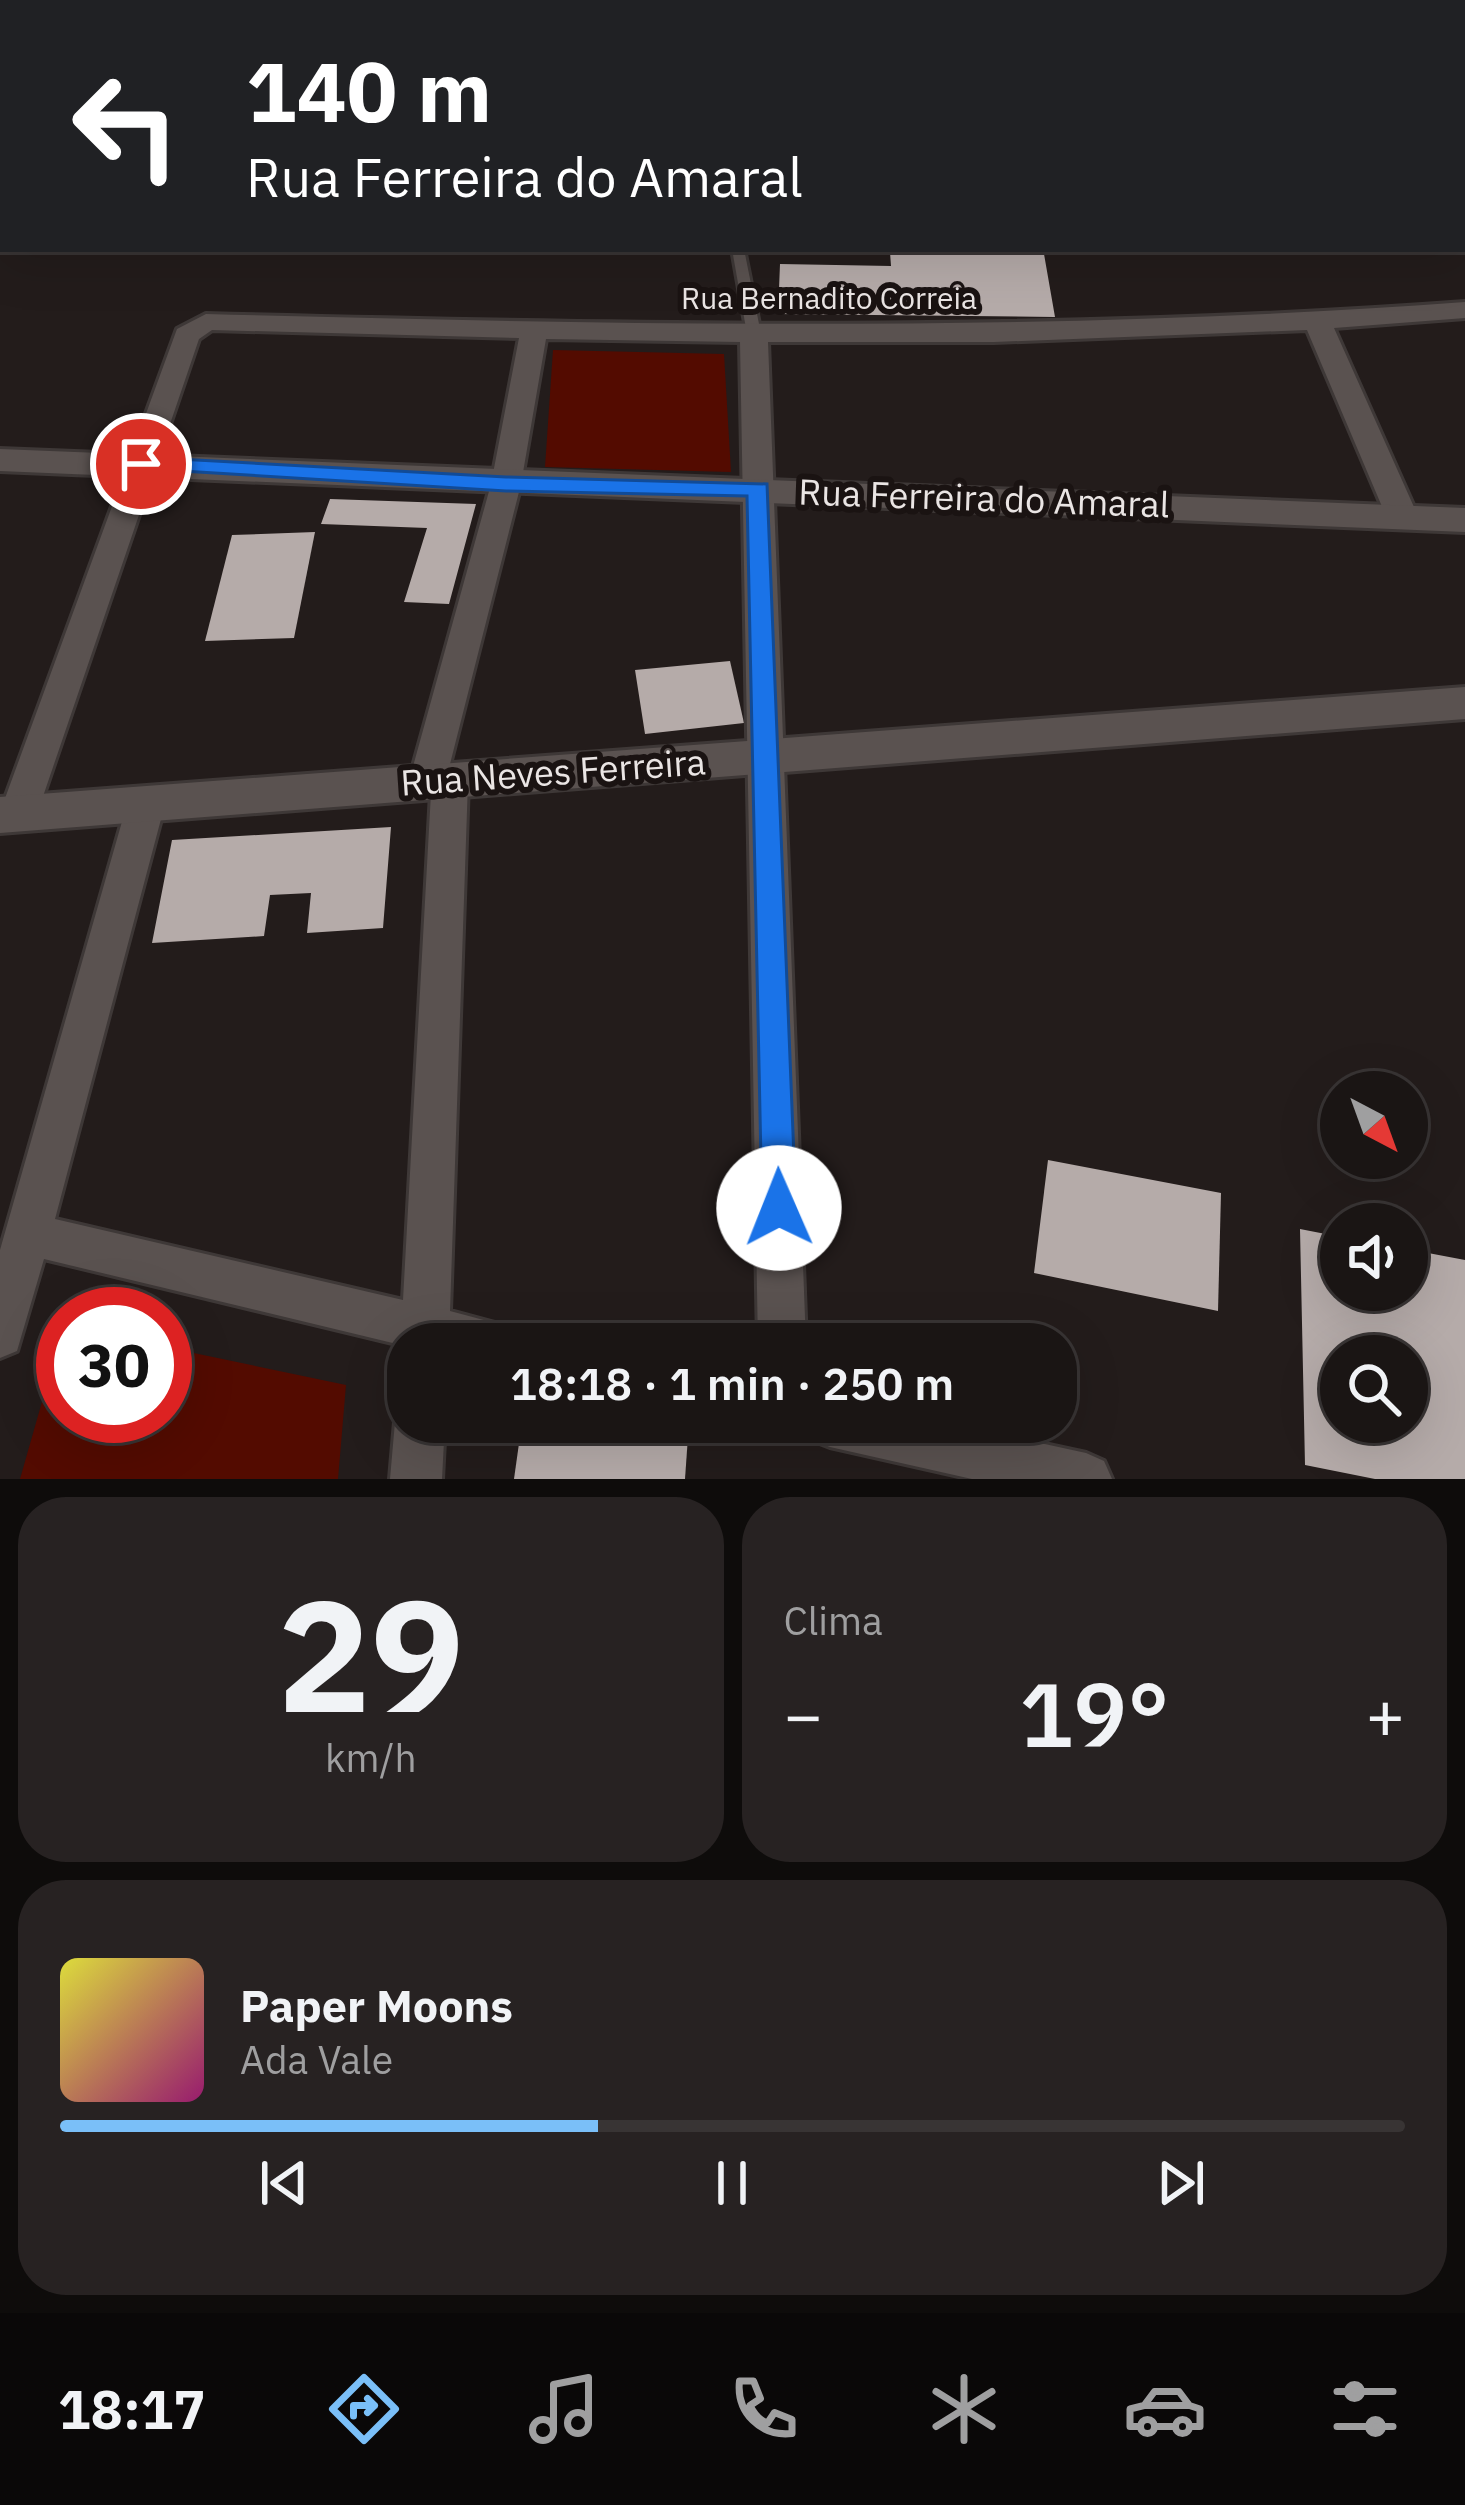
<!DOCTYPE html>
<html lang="pt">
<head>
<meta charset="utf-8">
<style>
	body { margin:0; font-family:"IBM Plex Sans",sans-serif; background:#272222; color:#f1f3f6; height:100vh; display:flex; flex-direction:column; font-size:45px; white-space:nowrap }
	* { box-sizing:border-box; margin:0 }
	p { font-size:39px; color:#9f9fa0 }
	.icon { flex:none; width:66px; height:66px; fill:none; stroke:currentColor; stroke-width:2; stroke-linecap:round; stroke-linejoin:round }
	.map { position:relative; height:1479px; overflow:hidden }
	.panel { display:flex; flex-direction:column; gap:18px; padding:18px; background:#0e0c0b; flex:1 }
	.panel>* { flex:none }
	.hud { position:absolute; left:0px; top:0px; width:1467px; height:252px; box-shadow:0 12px 48px #0002,0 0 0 3px #383434; background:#202124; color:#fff; overflow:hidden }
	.needle { width:78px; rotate:139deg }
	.buttons { position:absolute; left:1320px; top:1071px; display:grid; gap:24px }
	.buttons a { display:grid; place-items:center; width:108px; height:108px; border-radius:50%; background:#1a1514; box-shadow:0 12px 48px #0002,0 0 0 3px #383434; font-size:60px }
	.speed { position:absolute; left:36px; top:1287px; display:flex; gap:24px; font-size:60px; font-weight:700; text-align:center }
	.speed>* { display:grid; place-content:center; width:156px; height:156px; border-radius:50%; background:#1a1514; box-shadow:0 12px 48px #0002,0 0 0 3px #383434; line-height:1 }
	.speed .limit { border:18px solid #d22; background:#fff; color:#111 }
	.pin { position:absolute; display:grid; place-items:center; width:102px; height:102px; color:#fff; margin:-51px; border:6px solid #fff; border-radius:50%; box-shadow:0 3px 12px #0007 }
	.me { position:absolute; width:132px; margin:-66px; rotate:359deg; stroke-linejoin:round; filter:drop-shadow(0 0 9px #0008) }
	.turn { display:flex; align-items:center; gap:42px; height:252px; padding:0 48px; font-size:54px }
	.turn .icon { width:156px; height:156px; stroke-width:2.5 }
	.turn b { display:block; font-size:84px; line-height:102px }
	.big { font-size:90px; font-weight:600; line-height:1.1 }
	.panel .widget { flex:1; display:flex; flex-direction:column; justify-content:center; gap:18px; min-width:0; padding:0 42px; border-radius:48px; background:#272222 }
	.panel .dial { align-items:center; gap:0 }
	.dial b { font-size:156px; line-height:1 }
	.song { display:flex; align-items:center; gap:36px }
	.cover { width:144px; height:144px; border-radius:18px; background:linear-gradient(135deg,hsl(60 70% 55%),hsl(320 70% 35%)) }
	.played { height:12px; border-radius:6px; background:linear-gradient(90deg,#7abff8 40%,#383434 40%) }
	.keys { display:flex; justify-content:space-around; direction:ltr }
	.heat { display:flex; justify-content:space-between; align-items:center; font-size:66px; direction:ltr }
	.panel .tiles { flex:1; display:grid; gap:18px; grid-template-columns:1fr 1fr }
	.widget:last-child { grid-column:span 2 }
	.trip { position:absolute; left:387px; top:1323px; width:690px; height:120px; border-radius:48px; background:#1a1514; box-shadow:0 12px 48px #0002,0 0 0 3px #383434; font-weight:600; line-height:120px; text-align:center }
	.dock { display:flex; height:192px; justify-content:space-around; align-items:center; background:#0a0808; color:#9f9fa0 }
	.dock .icon { width:84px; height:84px }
	.dock .active { color:#7abff8 }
	.dock b { font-size:54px; color:#f1f3f6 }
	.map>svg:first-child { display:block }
	.green { fill:#530b00 }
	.water { fill:#250000; stroke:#604544; stroke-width:3 }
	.building { fill:#b5aba9; fill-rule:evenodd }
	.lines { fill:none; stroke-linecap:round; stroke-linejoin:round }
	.service-casing { stroke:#3e3837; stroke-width:6 }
	.minor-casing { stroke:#3e3837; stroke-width:6 }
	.tertiary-casing { stroke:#3e3837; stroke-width:6 }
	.service { fill:#5a5250; fill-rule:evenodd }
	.minor { fill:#5a5250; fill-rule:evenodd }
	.tertiary { fill:#5a5250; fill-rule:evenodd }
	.route { fill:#1a73e8; stroke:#114b97; stroke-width:3 }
	.labels { text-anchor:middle; stroke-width:12; stroke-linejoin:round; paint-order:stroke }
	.far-street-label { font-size:30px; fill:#eae5e4; stroke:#1a1312 }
	.street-label { font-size:36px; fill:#eae5e4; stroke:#1a1312 }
</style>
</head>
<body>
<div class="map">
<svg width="1465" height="1479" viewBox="0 0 1465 1479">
	<rect width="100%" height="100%" fill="#231c1b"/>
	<!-- green -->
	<g class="green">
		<path d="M553,350L724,354L731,472L545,467Z"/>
		<path d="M63,1328V1416H165V1347L346,1385L338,1479H20Z"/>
	</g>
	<!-- water -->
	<path class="water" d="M0,0H929L3,3L0,66Z"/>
	<!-- building -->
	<g class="building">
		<path d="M890,252L1044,254L1055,317L778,314L780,264L891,266Z"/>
		<path d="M330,499L476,504L449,604L404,602L427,528L321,524Z"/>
		<path d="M315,532L294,638L205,641L232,535Z"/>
		<path d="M730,661L744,723L645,734L635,670Z"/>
		<path d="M391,827L383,928L307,933L311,893L270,895L264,936L152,943L172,840Z"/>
		<path d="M1048,1160L1221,1193L1218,1311L1034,1273Z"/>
		<path d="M1300,1229L1341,1237V1290H1407V1249L1465,1260V1479H1375L1305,1465ZM1341,1356H1407V1422H1341Z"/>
		<path d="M522,1422H689L685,1479H514Z"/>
	</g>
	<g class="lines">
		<defs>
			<g id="service">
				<rect x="1464" y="14" width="1" height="7"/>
				<path d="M1464,168L1465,169V177L1464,176Z"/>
				<path d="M732,249H744L761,334L759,337L754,338L747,334Z"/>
			</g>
			<g id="minor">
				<path d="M1465,302V318L1334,328L1418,516L1402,526L1386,516L1307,330L994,342H768L806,1344H758L740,342L546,339L521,484L449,768L463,771L468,781L450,1311L510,1327L517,1344H408V1361L401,1345L44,1259L17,1351L0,1358V1250L127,804L133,794L146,790L159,794L165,804L55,1219L403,1300L431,793L414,791L409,781L491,484L519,338L212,330L199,339L37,814L31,824L18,828L5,824L0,812L177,329L206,314C626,325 1045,333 1465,302Z"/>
				<path d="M408,1402V1422H445L442,1479H390L395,1422Z"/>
				<path d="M805,1422H944L1086,1453L1104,1461L1112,1479H972L830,1447L812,1440Z"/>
			</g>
			<g id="tertiary">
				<path d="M1106,0H1141L1104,3Z"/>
				<path d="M3,104V122L0,123V105Z"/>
				<path d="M0,449L1465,508V532L0,471Z"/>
				<path d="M1465,687V719L0,833V797Z"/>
			</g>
		</defs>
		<!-- service casing -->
		<use href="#service" class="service-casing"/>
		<!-- minor casing -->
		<use href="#minor" class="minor-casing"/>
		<!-- tertiary casing -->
		<use href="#tertiary" class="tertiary-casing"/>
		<!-- service -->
		<use href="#service" class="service"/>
		<!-- minor -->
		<use href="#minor" class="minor"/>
		<!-- tertiary -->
		<use href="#tertiary" class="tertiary"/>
	</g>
	<!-- route -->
	<path class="route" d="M141,457L506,477L767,484L796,1208L791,1220L779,1224L767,1220L762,1208L747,496L506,491L133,468V459Z"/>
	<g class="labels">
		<!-- far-street labels -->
		<g class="far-street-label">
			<text x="829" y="309">Rua Bernadito Correia</text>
		</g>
		<!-- street labels -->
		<g class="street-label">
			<text transform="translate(984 498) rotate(2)" y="13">Rua Ferreira do Amaral</text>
			<text transform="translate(553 772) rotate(-4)" y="13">Rua Neves Ferreira</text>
		</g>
	</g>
</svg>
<div class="buttons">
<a><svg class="needle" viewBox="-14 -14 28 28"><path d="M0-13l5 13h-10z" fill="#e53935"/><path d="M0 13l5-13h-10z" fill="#9f9fa0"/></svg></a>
<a><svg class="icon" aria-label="sound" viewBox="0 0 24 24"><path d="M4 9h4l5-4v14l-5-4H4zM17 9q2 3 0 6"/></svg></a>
<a><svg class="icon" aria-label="search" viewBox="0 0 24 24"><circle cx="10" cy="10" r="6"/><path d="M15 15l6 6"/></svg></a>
</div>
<div class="speed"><div class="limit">30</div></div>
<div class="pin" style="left:141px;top:464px;background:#d93025"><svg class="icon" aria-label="arrive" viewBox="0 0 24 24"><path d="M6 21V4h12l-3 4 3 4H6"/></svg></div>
<svg class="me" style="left:779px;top:1208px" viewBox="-20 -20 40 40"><circle r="19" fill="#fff"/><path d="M0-13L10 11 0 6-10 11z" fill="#1a73e8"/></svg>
<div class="trip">18:18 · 1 min · 250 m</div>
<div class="hud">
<div class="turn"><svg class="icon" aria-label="left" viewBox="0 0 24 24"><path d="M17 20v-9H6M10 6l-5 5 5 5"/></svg><div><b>140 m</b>Rua Ferreira do Amaral</div></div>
</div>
</div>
<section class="panel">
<div class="tiles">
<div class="widget dial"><b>29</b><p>km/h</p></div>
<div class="widget"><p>Clima</p>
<div class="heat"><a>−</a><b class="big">19°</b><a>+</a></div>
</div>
<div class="widget">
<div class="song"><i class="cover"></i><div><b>Paper Moons</b><p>Ada Vale</p></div></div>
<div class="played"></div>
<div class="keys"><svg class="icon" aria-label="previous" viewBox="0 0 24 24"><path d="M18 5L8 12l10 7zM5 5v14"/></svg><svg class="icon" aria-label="pause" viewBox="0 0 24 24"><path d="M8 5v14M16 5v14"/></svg><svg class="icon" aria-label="next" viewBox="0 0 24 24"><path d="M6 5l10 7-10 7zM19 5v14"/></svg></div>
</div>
</div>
</section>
<nav class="dock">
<b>18:17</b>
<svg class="icon active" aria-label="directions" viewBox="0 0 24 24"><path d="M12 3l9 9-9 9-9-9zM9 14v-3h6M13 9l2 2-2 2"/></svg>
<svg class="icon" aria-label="music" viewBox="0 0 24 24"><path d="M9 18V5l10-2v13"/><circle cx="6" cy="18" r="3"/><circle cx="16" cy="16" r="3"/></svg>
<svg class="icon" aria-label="phone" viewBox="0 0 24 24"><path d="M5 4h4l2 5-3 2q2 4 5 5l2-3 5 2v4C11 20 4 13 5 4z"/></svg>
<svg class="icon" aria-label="climate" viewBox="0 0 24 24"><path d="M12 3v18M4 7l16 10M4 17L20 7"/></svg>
<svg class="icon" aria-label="car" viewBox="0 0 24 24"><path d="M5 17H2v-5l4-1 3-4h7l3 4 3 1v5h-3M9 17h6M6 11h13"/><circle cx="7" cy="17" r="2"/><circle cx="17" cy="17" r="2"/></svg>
<svg class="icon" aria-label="filters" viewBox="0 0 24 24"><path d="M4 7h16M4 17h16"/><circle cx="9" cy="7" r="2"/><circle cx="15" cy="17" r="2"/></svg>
</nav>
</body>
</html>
